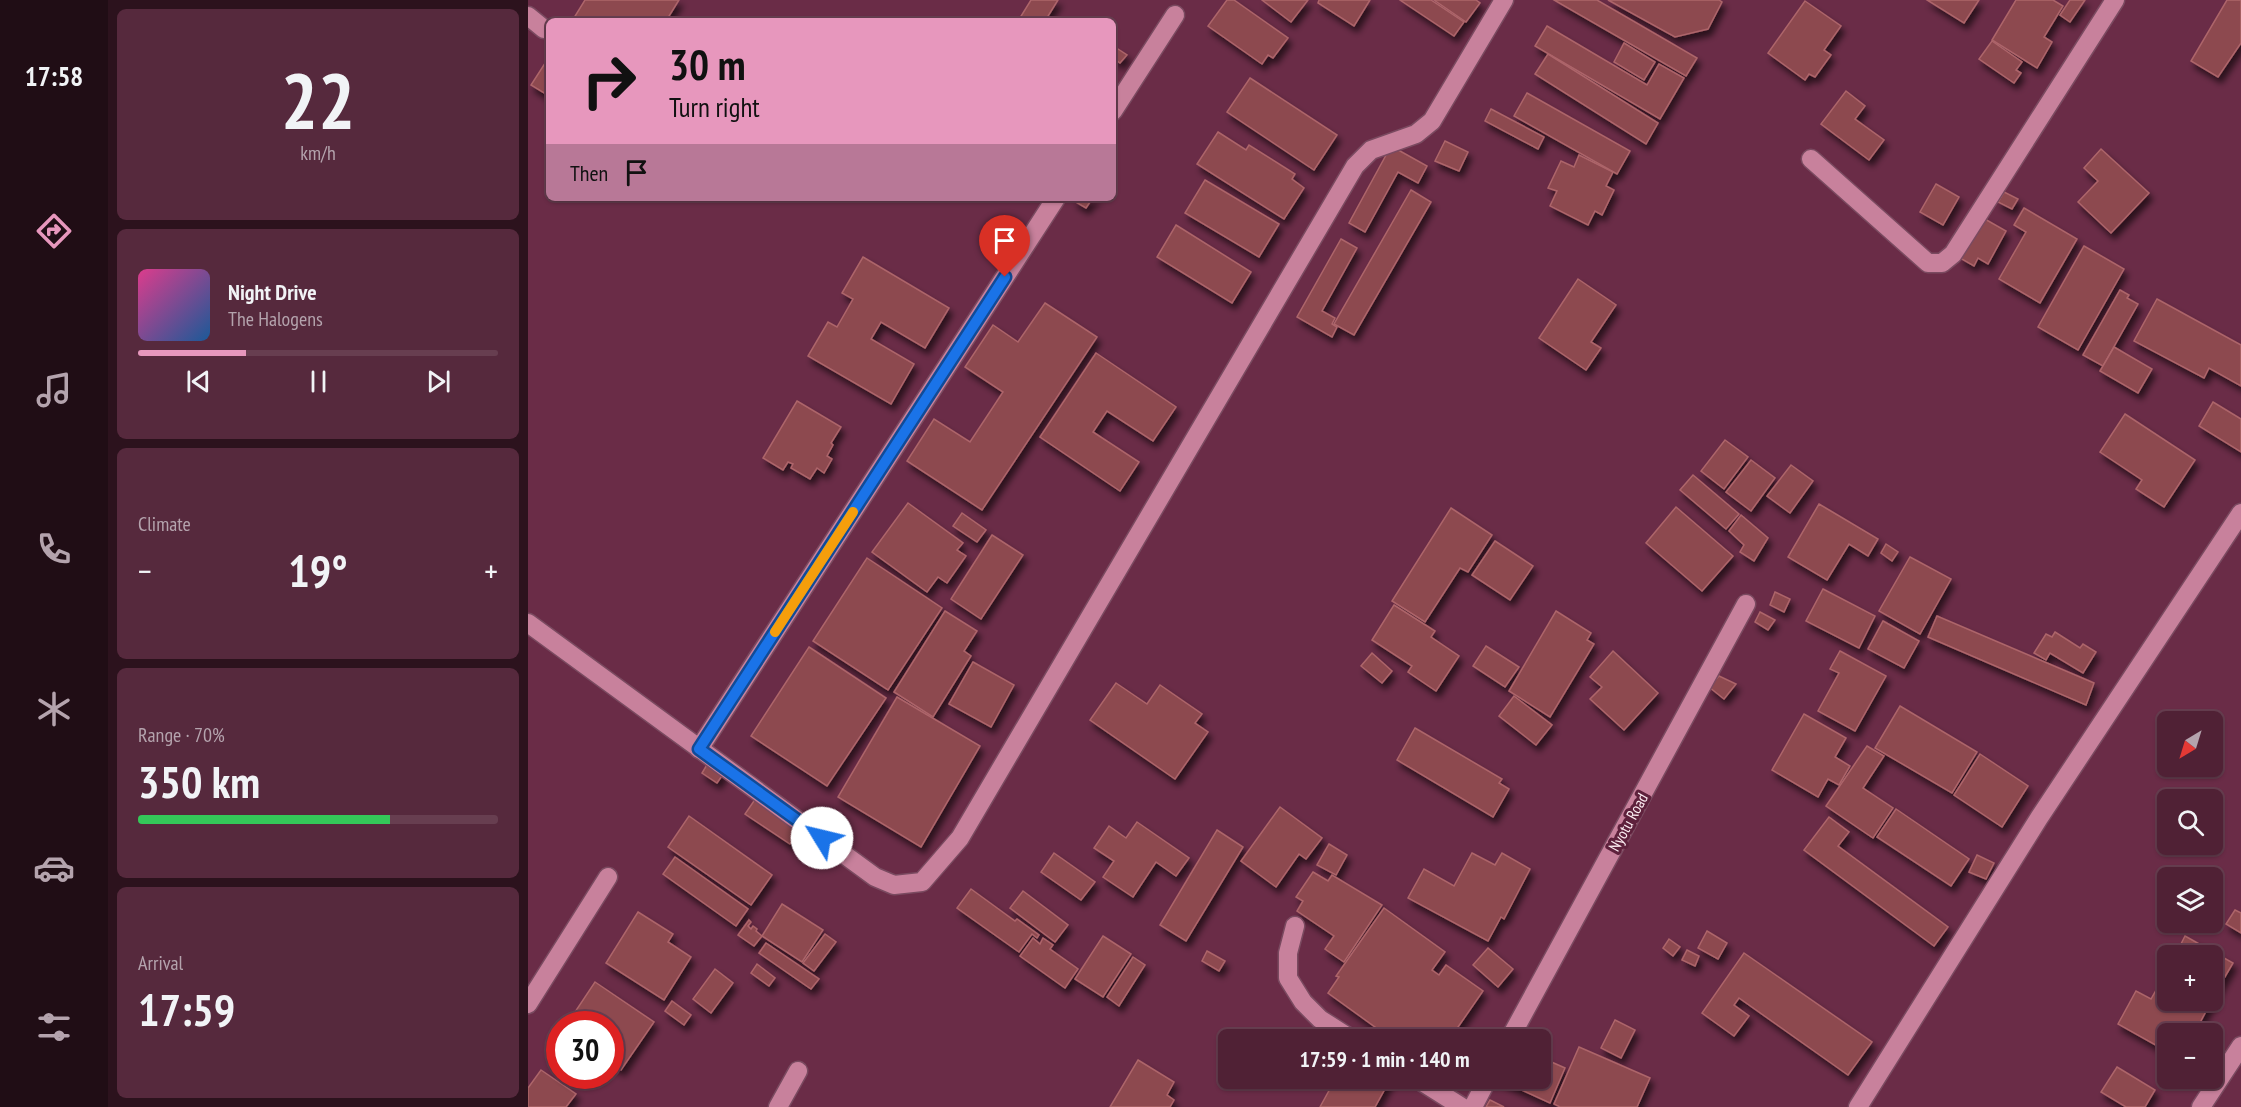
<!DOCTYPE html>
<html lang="en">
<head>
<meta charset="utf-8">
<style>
	body { margin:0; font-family:"PT Sans Narrow",sans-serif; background:#56293d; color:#f1f3f6; height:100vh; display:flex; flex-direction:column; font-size:22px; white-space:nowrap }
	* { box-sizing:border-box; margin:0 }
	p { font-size:20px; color:#b4a3ad }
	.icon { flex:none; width:33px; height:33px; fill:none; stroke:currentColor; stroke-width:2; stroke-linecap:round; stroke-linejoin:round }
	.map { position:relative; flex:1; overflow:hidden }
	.panel { display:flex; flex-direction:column; gap:9px; padding:9px; background:#2c121d; width:420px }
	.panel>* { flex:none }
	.banner { position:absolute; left:18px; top:18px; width:570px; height:183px; border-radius:9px; box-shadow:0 2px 4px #0004,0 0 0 2px #673e50; background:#e797bd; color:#111; overflow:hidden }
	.needle { width:39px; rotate:218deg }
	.fabs { position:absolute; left:1629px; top:711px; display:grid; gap:12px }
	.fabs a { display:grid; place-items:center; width:66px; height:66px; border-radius:9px; background:#502135; box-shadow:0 2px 4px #0004,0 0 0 2px #673e50; font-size:30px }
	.speed { position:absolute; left:18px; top:1011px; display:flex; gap:12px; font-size:30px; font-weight:700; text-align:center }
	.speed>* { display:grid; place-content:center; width:78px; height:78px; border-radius:50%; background:#502135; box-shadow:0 2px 4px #0004,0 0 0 2px #673e50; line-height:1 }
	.speed .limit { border:9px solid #d22; background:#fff; color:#111 }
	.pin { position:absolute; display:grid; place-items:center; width:51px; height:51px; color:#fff; margin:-62px -26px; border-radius:50% 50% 50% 0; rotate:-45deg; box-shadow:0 0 6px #0007 }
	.pin .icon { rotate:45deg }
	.me { position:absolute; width:66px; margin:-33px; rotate:306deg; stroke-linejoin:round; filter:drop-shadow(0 0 4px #0008) }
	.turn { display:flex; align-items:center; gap:21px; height:126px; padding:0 24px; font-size:27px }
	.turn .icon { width:78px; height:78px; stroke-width:2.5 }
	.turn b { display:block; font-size:42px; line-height:51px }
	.then { display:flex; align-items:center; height:57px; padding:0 24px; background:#0003; gap:12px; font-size:22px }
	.big { font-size:45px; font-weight:700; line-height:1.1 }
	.panel .tile { flex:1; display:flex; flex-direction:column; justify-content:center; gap:9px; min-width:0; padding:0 21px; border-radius:9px; background:#56293d }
	.panel .dial { align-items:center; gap:0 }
	.dial b { font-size:78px; line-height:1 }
	.song { display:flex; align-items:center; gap:18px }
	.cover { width:72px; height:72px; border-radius:9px; background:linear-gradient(135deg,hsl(330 70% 55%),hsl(210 70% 35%)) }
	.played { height:6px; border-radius:3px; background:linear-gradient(90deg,#e797bd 30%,#673e50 30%) }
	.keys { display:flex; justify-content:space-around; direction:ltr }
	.heat { display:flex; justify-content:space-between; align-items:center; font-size:33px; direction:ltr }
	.charge { height:9px; border-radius:4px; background:linear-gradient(90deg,#34c759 70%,#673e50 0) }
	.trip { position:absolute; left:690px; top:1029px; width:333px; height:60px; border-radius:9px; background:#502135; box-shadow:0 2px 4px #0004,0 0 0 2px #673e50; font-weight:700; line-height:60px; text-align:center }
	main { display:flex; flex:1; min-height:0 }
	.tabs { display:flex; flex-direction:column; width:108px; justify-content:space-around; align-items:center; background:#200d15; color:#b4a3ad }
	.tabs .icon { width:42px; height:42px }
	.tabs .on { color:#e797bd }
	.tabs b { font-size:27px; color:#f1f3f6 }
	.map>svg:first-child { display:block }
	.building { fill:#8d484f; stroke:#ad656a; stroke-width:1.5; filter:url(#shadow) }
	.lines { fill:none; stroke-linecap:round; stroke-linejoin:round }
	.service-casing { stroke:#7a4a60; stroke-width:21 }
	.minor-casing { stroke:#7a4a60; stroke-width:21 }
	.service { stroke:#c8819c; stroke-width:18 }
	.minor { stroke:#c8819c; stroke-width:18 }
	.route-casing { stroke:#114b97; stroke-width:15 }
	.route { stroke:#1a73e8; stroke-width:10 }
	.slow { stroke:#f59e0b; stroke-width:10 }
	.labels { text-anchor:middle; stroke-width:6; stroke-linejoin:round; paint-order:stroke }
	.street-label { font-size:16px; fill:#fcecf1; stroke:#5e213c }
</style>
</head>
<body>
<main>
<nav class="tabs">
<b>17:58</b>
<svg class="icon on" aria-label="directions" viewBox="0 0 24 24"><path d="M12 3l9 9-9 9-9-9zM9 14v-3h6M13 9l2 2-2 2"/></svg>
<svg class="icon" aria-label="music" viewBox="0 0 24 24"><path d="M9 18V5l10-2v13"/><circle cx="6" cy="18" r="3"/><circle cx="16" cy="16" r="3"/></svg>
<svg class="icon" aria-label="phone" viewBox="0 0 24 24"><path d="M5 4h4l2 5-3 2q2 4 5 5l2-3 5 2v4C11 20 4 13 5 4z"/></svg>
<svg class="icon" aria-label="climate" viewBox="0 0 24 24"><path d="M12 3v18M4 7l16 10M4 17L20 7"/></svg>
<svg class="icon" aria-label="car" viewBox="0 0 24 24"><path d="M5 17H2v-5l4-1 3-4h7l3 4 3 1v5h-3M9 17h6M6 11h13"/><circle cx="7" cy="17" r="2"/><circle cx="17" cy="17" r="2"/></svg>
<svg class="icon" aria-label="filters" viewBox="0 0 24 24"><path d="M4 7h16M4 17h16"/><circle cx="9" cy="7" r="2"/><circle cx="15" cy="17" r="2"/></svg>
</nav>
<section class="panel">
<div class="tile dial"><b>22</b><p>km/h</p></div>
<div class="tile">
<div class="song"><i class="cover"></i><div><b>Night Drive</b><p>The Halogens</p></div></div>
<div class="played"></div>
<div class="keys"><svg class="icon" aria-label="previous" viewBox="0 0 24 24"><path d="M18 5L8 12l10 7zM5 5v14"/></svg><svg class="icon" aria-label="pause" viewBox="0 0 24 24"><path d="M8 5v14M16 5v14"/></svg><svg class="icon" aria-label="next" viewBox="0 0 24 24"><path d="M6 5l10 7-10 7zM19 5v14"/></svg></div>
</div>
<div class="tile"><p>Climate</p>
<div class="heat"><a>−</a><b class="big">19°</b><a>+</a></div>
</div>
<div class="tile"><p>Range · 70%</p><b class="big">350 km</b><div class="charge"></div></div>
<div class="tile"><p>Arrival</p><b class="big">17:59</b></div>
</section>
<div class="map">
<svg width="1713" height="1107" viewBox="0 0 1713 1107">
	<defs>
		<filter id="shadow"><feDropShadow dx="3.5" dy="6" stdDeviation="3" flood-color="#0009"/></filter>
	</defs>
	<rect width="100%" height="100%" fill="#6a2c47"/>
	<!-- building -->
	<g class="building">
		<path d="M57,0H151L138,21H44Z"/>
		<path d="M503,0H530L517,21H490Z"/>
		<path d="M699,0H706L760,38L745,58L740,55L734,64L680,26Z"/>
		<path d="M734,0H780L763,22Z"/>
		<path d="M791,0H842L826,26L790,3Z"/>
		<path d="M872,0H903L936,22L926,36Z"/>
		<path d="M906,0H948L952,3L938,22Z"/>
		<path d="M1026,0H1069L1169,58L1158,76Z"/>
		<path d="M1080,0H1191L1194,2L1180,29L1147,37Z"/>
		<path d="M1399,0H1451L1436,23Z"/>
		<path d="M1488,0H1525L1535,6L1516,37L1524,42L1509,68L1464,40Z"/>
		<path d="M1542,0H1557L1542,22L1532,15Z"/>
		<path d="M1699,0H1713V43L1690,77L1663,61Z"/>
		<path d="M1277,1L1313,26L1296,50L1303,55L1287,77L1281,74L1277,80L1240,53Z"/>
		<path d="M1019,26L1119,85L1131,64L1156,78L1132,119L1007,46Z"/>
		<path d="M1464,41L1494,62L1488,70L1493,73L1486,83L1451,59Z"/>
		<path d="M1096,43L1127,62L1116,80L1086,62Z"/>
		<path d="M590,49L599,55L592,63L585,58Z"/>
		<path d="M1020,54L1130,123L1118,144L1007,74Z"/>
		<path d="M21,57V96L3,85Z"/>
		<path d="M722,78L809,135L786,170L699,112Z"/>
		<path d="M1318,91L1337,106L1327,119L1356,140L1341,160L1293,124Z"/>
		<path d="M999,93L1102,151L1089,174L986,116Z"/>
		<path d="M963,109L1016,137L1010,149L957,121Z"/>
		<path d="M690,132L718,150L721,145L767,174L764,179L776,188L756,219L669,164Z"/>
		<path d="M917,141L940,152L931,171L907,161Z"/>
		<path d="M863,146L899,166L890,183L870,172L837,232L821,223Z"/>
		<path d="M1573,149L1621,193L1583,233L1550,202L1570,181L1556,168Z"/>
		<path d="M1051,155L1085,172L1078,186L1086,190L1074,215L1067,211L1060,225L1022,206L1029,191L1020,188L1033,161L1046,167Z"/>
		<path d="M677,180L751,224L731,257L657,213Z"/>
		<path d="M1408,184L1431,197L1415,225L1392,212Z"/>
		<path d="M883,190L903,202L826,335L806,324Z"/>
		<path d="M1476,192L1490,199L1484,209L1470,202Z"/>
		<path d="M548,198H568L566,201L564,199L558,208L546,201Z"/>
		<path d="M1496,208L1549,239L1512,303L1471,279L1498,232L1486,225Z"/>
		<path d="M1455,218L1478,231L1460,264L1450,258L1446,266L1432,258Z"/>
		<path d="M648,225L723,272L704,303L629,257Z"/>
		<path d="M813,239L829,248L794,311L807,318L804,324L809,327L804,337L769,317Z"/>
		<path d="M1556,246L1596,269L1550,350L1510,327Z"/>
		<path d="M335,257L421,308L397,348L353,322L343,339L386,364L363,404L280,356L300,322L309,327L325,299L314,293Z"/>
		<path d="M1050,279L1088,305L1063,342L1073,348L1058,370L1011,338Z"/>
		<path d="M1592,290L1601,295L1599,298L1610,304L1575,366L1555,355Z"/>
		<path d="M1629,299L1713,345V386L1681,368L1676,378L1606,341Z"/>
		<path d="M517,303L569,337L454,510L379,461L406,419L442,442L475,392L437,367L465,325L490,342Z"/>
		<path d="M1586,347L1624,369L1610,393L1572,371Z"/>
		<path d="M568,353L648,407L625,441L579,411L565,432L611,462L592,491L512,437Z"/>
		<path d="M269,401L313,427L303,443L305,445L299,456L304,459L296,473L289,468L282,479L263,468L265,464L260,462L255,470L235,458Z"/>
		<path d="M1685,402L1713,419V452L1671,426Z"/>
		<path d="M1597,414L1667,460L1636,507L1608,489L1614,480L1572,452Z"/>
		<path d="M1197,440L1220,457L1196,489L1173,471Z"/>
		<path d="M1223,460L1247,478L1223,511L1198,492Z"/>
		<path d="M1263,465L1285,481L1262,513L1239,496Z"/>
		<path d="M1165,475L1211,514L1198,529L1152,490Z"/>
		<path d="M380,503L435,543L429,550L438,556L419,583L410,577L399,592L344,552Z"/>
		<path d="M1291,504L1350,539L1340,556L1321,544L1299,580L1260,557Z"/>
		<path d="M1148,507L1205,556L1174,591L1118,543Z"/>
		<path d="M923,508L964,535L940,572L932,568L897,622L864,601Z"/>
		<path d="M434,513L458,530L449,542L425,526Z"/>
		<path d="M1213,515L1240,538L1226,561L1212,552L1216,545L1201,531Z"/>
		<path d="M464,535L495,555L453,619L423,599Z"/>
		<path d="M967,541L1005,566L982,600L944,575Z"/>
		<path d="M1358,544L1370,552L1364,561L1353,553Z"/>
		<path d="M1382,557L1423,579L1392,634L1351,611Z"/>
		<path d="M339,558L414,608L360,690L285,641Z"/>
		<path d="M1295,589L1347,616L1331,648L1278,621Z"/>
		<path d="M1247,592L1262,599L1256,612L1242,605Z"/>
		<path d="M866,605L907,631L903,637L931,656L908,691L880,672L884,666L844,640Z"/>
		<path d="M417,611L449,631L436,651L443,656L405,717L366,692Z"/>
		<path d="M1028,611L1063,633L1059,640L1066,644L1022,717L981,691Z"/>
		<path d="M1232,612L1247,620L1240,630L1227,622Z"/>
		<path d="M1409,616L1566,683L1558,705L1400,637Z"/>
		<path d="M1355,621L1391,641L1376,668L1340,649Z"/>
		<path d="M1527,632L1552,648L1555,644L1568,652L1555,673L1522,653L1518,660L1506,653L1518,634L1524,637Z"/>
		<path d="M958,646L991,667L977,687L945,666Z"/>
		<path d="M281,647L358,698L299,786L223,736Z"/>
		<path d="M1085,651L1130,693L1096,730L1062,699L1074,687L1062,677Z"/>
		<path d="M1312,651L1358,676L1327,731L1290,711L1311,673L1302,669Z"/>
		<path d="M844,653L864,671L854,683L833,666Z"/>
		<path d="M445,662L486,685L463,727L421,704Z"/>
		<path d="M1191,676L1208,684L1196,699L1181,687Z"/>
		<path d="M588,683L619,704L632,685L674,714L667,723L680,732L647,779L562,720Z"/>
		<path d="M986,696L1024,725L1008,745L971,716Z"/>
		<path d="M369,697L452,746L393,847L310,797Z"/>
		<path d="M1372,706L1449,752L1424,793L1347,748Z"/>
		<path d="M1276,714L1318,738L1307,757L1322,766L1311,785L1300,779L1290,797L1244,770Z"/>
		<path d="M887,728L974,779L971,783L981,789L965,817L869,760Z"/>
		<path d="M1339,746L1356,756L1335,788L1365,808L1345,838L1298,806Z"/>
		<path d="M1452,754L1500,786L1474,827L1426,795Z"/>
		<path d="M180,763L196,773L189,783L174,773Z"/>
		<path d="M228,798L273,828L262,844L217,814Z"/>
		<path d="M752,807L794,838L778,859L771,854L748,887L713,861Z"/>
		<path d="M1368,809L1441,859L1423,886L1349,837Z"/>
		<path d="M161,816L244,875L223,905L140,847Z"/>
		<path d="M1301,817L1321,832L1310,846L1420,927L1406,946L1276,850Z"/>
		<path d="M609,822L661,858L648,876L628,862L605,897L575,877L586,861L566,848L581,826L598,838Z"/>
		<path d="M689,830L715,847L658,941L632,925Z"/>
		<path d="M801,844L819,855L808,875L789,865Z"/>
		<path d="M526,853L567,882L553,900L513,872Z"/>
		<path d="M944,853L967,865L974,853L1002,869L976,919L973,917L960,941L880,898L896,869L926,886Z"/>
		<path d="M1449,855L1466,863L1458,879L1441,872Z"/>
		<path d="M147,857L220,909L208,926L135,874Z"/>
		<path d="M785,872L800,881L804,875L854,905L816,962L797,949L806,936L769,911L775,901L768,897Z"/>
		<path d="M443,889L487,921L489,919L511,935L509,938L504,934L491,952L429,908Z"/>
		<path d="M495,891L540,925L527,942L482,908Z"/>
		<path d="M254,904L295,930L274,962L234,936Z"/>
		<path d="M856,908L917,952L904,970L911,975L918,965L955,991L921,1040H865L800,993L811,977L808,976Z"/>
		<path d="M1707,910L1713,913V933L1698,924Z"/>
		<path d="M110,912L145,934L140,942L163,957L136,1000L78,963Z"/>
		<path d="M221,920L223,922L220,926L223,929L225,926L229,929L228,931L234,936L226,946L210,935Z"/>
		<path d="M1179,931L1199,943L1190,959L1170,948Z"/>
		<path d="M297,934L308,942L286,971L275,963Z"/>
		<path d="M575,936L603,954L575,997L547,979Z"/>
		<path d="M1657,936L1705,963L1684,999V956H1647Z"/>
		<path d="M505,938L512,944L515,938L525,945L522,949L550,969L537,988L492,956Z"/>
		<path d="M1141,939L1152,947L1145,956L1135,948Z"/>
		<path d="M238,943L291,979L283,989L231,953Z"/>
		<path d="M960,948L985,969L970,987L945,965Z"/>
		<path d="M1159,950L1171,956L1167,966L1154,960Z"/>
		<path d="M679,951L697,961L691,971L674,961Z"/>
		<path d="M1216,953L1344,1042L1320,1075L1211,998L1206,1005L1221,1016L1206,1036L1174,1013Z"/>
		<path d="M605,957L617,965L591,1006L579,997Z"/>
		<path d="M229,964L247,978L241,986L223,973Z"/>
		<path d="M187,969L205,983L183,1013L165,999Z"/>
		<path d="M1640,969V1000H1684L1666,1034H1640V1052L1590,1024L1608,991L1623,999Z"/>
		<path d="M67,982L126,1022L93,1070L82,1062V1024H46L41,1021Z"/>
		<path d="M144,1001L163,1015L156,1025L137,1011Z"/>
		<path d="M1087,1020L1107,1030L1093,1058L1073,1048Z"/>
		<path d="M1051,1047L1122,1078L1109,1107H1032L1026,1104Z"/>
		<path d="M1012,1057L1037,1068L1022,1103L974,1081L975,1078H1012Z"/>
		<path d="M610,1060L646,1082L639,1095L646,1100L642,1107H582Z"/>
		<path d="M1589,1067L1627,1090L1617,1107H1598L1573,1092Z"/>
		<path d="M13,1070L48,1094L38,1107H0V1088Z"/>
		<path d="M808,1078H863L847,1107H792Z"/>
		<path d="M962,1100L976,1107H958Z"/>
	</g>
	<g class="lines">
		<defs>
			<path id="service" d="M0,16L16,29"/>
			<g id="minor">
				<path d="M585,111L647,15"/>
				<path d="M1283,159L1400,263H1414L1425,254L1587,0"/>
				<path d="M0,623L347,877L366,885L394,882L432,838L827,166L843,150L888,134L904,121L976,0"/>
				<path d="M171,749L528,198"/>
				<path d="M767,926L760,953V978L775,1002L792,1019L825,1040"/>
				<path d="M0,1004L80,877"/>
				<path d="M981,1040L1218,604"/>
				<path d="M888,1078L934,1107"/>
				<path d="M250,1107L270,1071"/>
				<path d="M945,1107L960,1078"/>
				<path d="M1330,1107L1511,818L1713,513"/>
				<path d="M1673,1107L1713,1046"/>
			</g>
		</defs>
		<!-- service casing -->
		<use href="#service" class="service-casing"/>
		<!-- minor casing -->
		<use href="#minor" class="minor-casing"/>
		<!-- service -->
		<use href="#service" class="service"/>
		<!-- minor -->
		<use href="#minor" class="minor"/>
	</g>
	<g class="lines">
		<defs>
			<path id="route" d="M294,838L171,749L477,277"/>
		</defs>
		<!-- route casing -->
		<use href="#route" class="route-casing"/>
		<!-- route -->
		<use href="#route" class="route"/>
		<!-- slow -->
		<path class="slow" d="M247,632L325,512"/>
	</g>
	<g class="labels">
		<!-- street labels -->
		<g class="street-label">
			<text transform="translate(1100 822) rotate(-61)" y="6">Nyotu Road</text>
		</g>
	</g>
</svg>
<div class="fabs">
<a><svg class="needle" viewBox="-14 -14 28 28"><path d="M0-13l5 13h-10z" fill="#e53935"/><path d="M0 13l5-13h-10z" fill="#b4a3ad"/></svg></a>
<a><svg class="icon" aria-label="search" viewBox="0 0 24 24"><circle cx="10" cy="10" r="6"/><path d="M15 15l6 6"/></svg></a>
<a><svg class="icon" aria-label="layers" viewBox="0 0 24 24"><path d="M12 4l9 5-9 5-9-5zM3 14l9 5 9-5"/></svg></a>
<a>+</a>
<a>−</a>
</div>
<div class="speed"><div class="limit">30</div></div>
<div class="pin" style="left:477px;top:277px;background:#d93025"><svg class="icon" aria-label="arrive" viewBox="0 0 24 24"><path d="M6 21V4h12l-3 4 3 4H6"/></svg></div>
<svg class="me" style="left:294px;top:838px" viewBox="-20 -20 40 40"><circle r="19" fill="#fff"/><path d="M0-13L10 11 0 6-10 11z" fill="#1a73e8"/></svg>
<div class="trip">17:59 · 1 min · 140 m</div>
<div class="banner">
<div class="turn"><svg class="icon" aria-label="right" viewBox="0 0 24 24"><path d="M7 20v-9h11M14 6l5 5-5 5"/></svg><div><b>30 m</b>Turn right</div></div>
<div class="then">Then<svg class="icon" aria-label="arrive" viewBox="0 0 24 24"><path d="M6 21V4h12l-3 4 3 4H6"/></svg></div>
</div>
</div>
</main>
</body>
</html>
